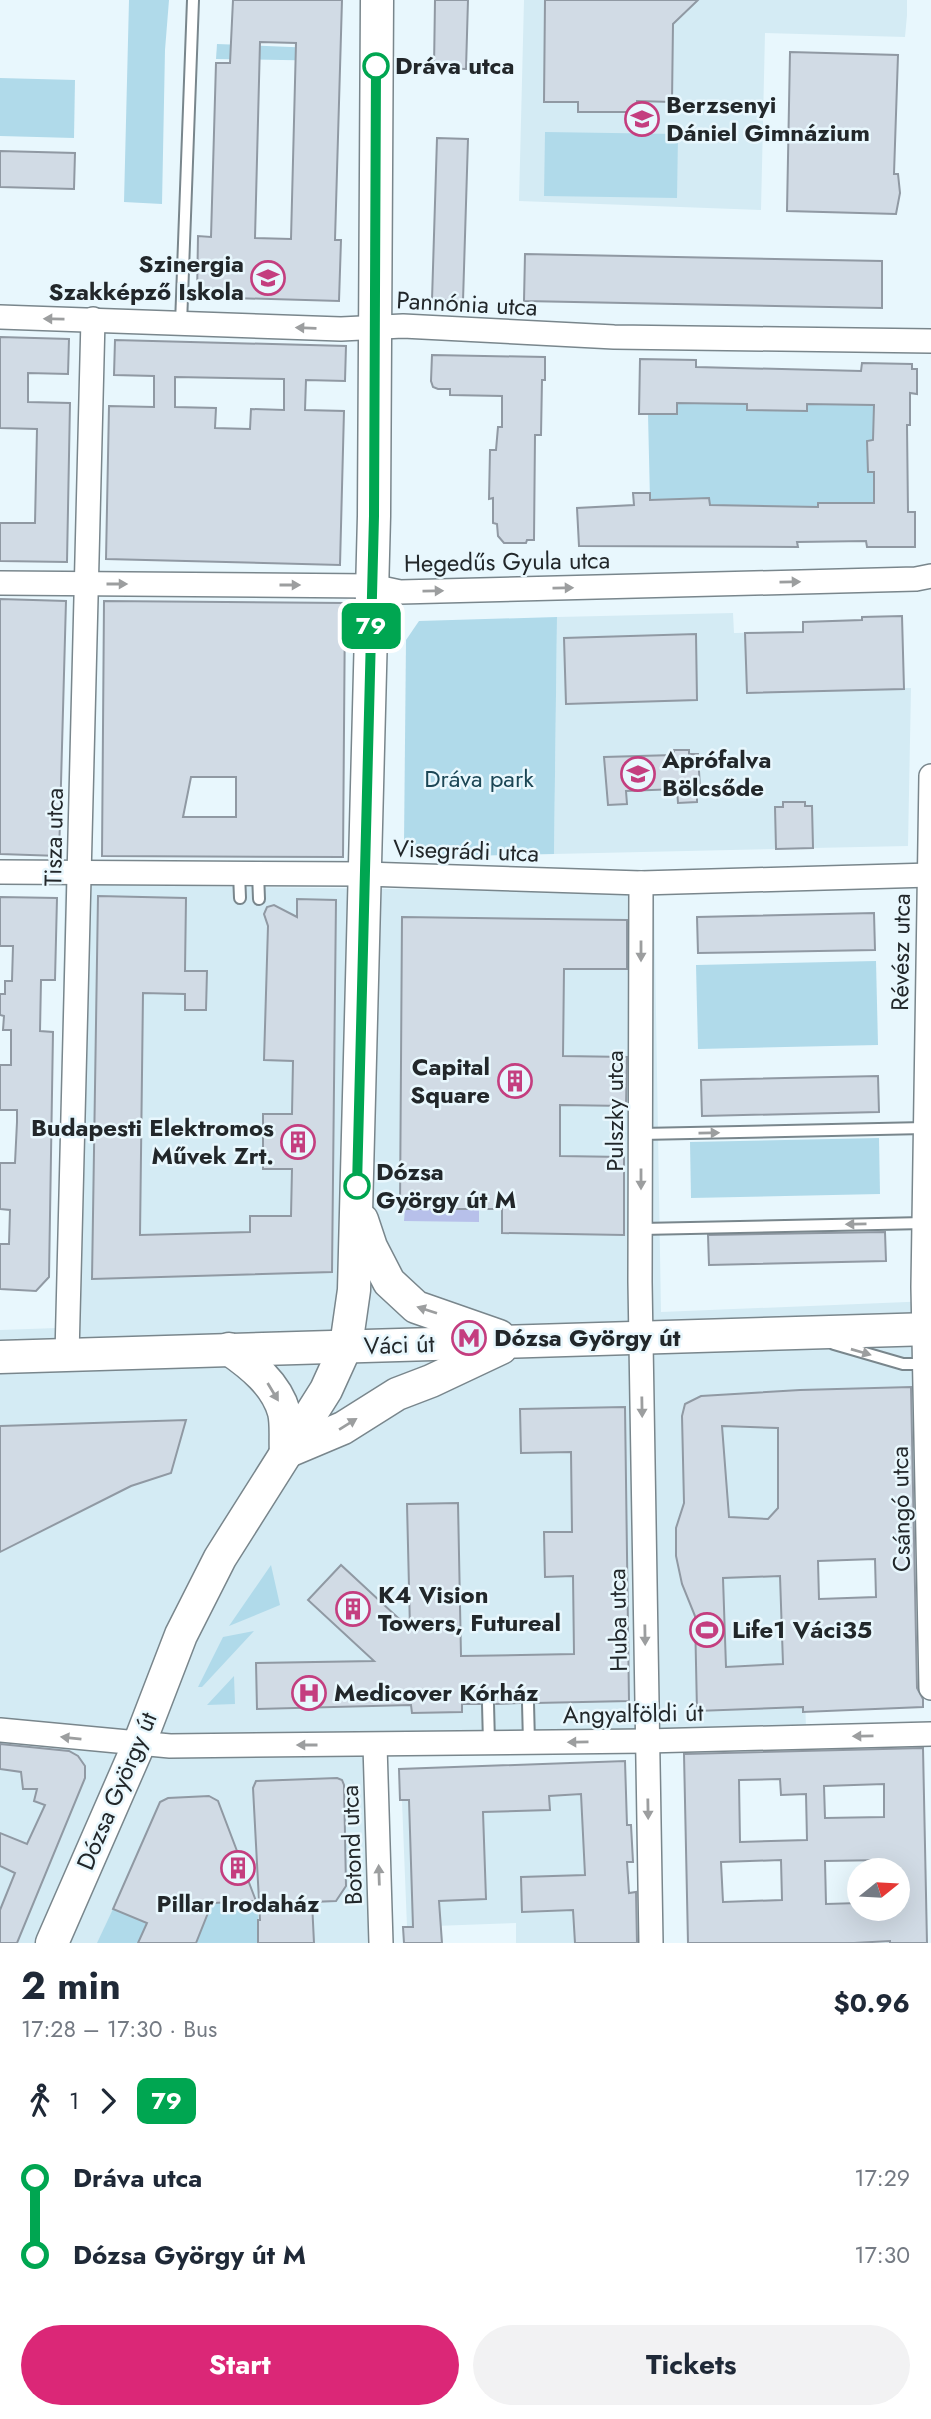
<!DOCTYPE html>
<html lang="en">
<head>
<meta charset="utf-8">
<style>
  body { margin:0; font-family:Jost,sans-serif; background:#f2f2f3; color:#1f2937; height:100vh; display:flex; flex-direction:column; font-size:26px; white-space:nowrap }
  * { box-sizing:border-box; margin:0 }
  p { font-size:23px; color:#747a83 }
  .icon { flex:none; width:38px; height:38px; fill:none; stroke:currentColor; stroke-width:2; stroke-linecap:round; stroke-linejoin:round }
  .map { position:relative; height:1943px; overflow:hidden }
  .panel { display:flex; flex-direction:column; background:#fff; flex:1 }
  .panel>* { flex:none }
  .badge { padding:0 14px; border-radius:10px; font-size:24px; line-height:46px }
  .needle { width:46px; rotate:72deg }
  .buttons { position:absolute; left:847px; top:1858px; display:grid; gap:14px }
  .buttons a { display:grid; place-items:center; width:63px; height:63px; border-radius:50%; background:#fff; box-shadow:0 7px 28px #0002; font-size:35px }
  .map>.badge { position:absolute; translate:-50% -50%; box-shadow:0 0 0 4px #fff }
  .legs { display:flex; align-items:center; gap:10px; height:77px; padding:0 21px; font-size:23px }
  .legs p { margin-inline-start:auto }
  .summary { display:flex; align-items:center; justify-content:space-between; height:119px; padding:0 21px }
  h1 { font-size:38px; font-weight:700; line-height:52px }
  .cta { display:flex; gap:14px; margin-top:auto; padding:14px 21px }
  .cta a { flex:1; height:80px; border-radius:42px; background:#db2777; color:#fff; font-size:28px; font-weight:700; line-height:80px; text-align:center }
  .cta a+a { background:#f2f2f3; color:#1f2937 }
  ul { padding:0 21px; list-style:none }
  li { display:flex; align-items:center; gap:24px; height:77px; font-size:26px }
  li i { display:grid; place-items:center; width:10px; height:100%; margin:0 9px; background:currentColor }
  li i::after { content:''; width:18px; height:18px; margin:-9px; border:5px solid; border-radius:50%; background:#fff }
  li p { margin-inline-start:auto }
  li:first-child i { background:linear-gradient(#0000 50%,currentColor 0) }
  li:last-child i { background:linear-gradient(currentColor 50%,#0000 0) }
  .map>svg:first-child { display:block }
</style>
</head>
<body>
<div class="map">
<svg width="931" height="1943" viewBox="0 0 931 1943">
  <rect width="100%" height="100%" fill="#e8f7fd"/>
  <!-- built -->
  <g fill="#d4ebf4">
    <polygon points="524,0 907,0 907,15 905,37 765,33 761,210 519,201"/>
    <polygon points="733,613 734,633 785,632 785,641 862,639 862,617 902,616 904,688 911,688 908,846 813,848 812,806 805,806 804,802 784,802 783,807 775,807 776,849 554,854 557,617"/>
    <polygon points="65,884 654,893 661,1312 931,1301 918,1538 800,1541 806,1728 387,1736 393,1943 0,1943 0,1330 57,1328"/>
    <polygon points="625,1761 627,1824 631,1825 633,1862 627,1862 629,1892 637,1892 639,1943 516,1943 516,1923 407,1927 402,1801 400,1800 399,1769"/>
  </g>
  <!-- green -->
  <g fill="#b0daea">
    <polygon points="129,0 169,0 165,50 162,204 124,202"/>
    <polygon points="217,44 340,49 339,61 216,59"/>
    <polygon points="0,78 75,80 74,138 0,136"/>
    <polygon points="545,132 678,134 677,198 544,196"/>
    <polygon points="677,403 747,404 748,410 806,411 807,404 874,405 874,440 867,441 868,471 874,472 874,509 818,541 797,507 710,505 709,498 650,500 648,414 676,414"/>
    <polygon points="557,617 554,854 418,857 404,844 406,640 419,621"/>
    <polygon points="876,961 878,1045 698,1049 696,965"/>
    <polygon points="879,1138 880,1194 691,1198 690,1142"/>
    <polygon points="271,1565 280,1605 229,1626"/>
    <polygon points="254,1631 202,1687 198,1687 223,1637"/>
    <polygon points="234,1676 235,1704 207,1705"/>
    <polygon points="258,1901 258,1943 196,1943 212,1903"/>
    <polygon points="113,1909 147,1923 138,1943 97,1943"/>
  </g>
  <!-- water -->
  <polygon fill="#b7c0ea" points="405,1209 479,1209 479,1222 404,1221"/>
  <!-- building -->
  <g fill="#d1dbe5" stroke="#9099a3" stroke-width="2" fill-rule="evenodd">
    <path d="M233,0H342L335,240H341L339,301L197,297L198,236L211,237L216,63H230ZM260,42L296,43L291,239L255,238Z"/>
    <polygon points="435,0 468,0 466,69 434,68"/>
    <polygon points="545,0 698,0 673,24 672,102 637,101 637,112 578,112 578,102 544,102"/>
    <polygon points="790,52 898,55 894,174 898,174 900,193 896,214 787,211"/>
    <polygon points="437,138 468,139 463,301 432,300"/>
    <polygon points="0,151 75,153 74,189 0,187"/>
    <polygon points="525,254 882,261 882,308 524,301"/>
    <polygon points="0,337 69,339 68,374 28,373 28,402 70,403 67,562 0,561 0,523 35,523 37,429 0,428"/>
    <path d="M115,340L346,346L345,381L306,380L305,410L344,411L340,565L106,559L109,406L154,407V376L114,375ZM175,377L284,379V410L251,409L250,429L215,428L216,408L175,407Z"/>
    <polygon points="432,355 545,357 545,380 542,380 541,435 535,435 534,540 527,540 526,543 504,543 498,536 497,524 493,523 493,498 489,499 490,450 496,450 498,427 502,427 502,396 450,395 450,389 438,389 433,387 431,381"/>
    <polygon points="640,359 696,360 696,367 861,371 862,363 912,364 912,369 917,369 917,394 910,393 910,425 907,425 908,512 915,512 915,547 867,547 866,541 797,542 798,547 579,546 577,508 634,505 633,493 650,493 650,500 709,498 710,505 818,507 818,503 874,503 874,472 868,472 867,441 873,440 874,405 807,404 807,411 747,410 747,404 677,403 677,414 639,414"/>
    <polygon points="0,599 66,601 59,856 0,854"/>
    <path d="M104,601L345,603L343,857L102,856ZM191,777H236V817H183Z"/>
    <polygon points="902,616 904,689 747,693 745,633 803,632 803,622 862,620 862,617"/>
    <polygon points="696,634 697,700 566,704 564,638"/>
    <polygon points="674,750 689,750 689,754 698,754 700,788 697,788 697,802 678,803 677,789 626,791 627,804 608,805 604,757 674,755"/>
    <polygon points="783,802 805,802 805,806 812,806 813,848 776,849 775,807 783,807"/>
    <polygon points="98,896 186,898 185,971 207,971 206,1010 185,1010 185,994 143,993 140,1235 250,1232 250,1216 291,1216 292,1169 263,1169 263,1114 292,1114 293,1061 264,1060 268,926 264,914 267,907 274,905 297,917 297,899 336,900 332,1272 92,1279"/>
    <polygon points="0,897 57,898 55,980 41,980 40,1031 53,1032 49,1277 36,1291 0,1289 0,1244 9,1244 10,1210 0,1209 0,1163 15,1163 17,1122 17,1110 0,1110 0,1065 11,1065 11,1030 3,1030 4,1016 0,1015 0,994 5,994 5,981 12,981 13,946 0,946"/>
    <polygon points="874,913 875,950 698,953 697,917"/>
    <polygon points="402,917 627,920 627,969 564,969 563,1056 627,1057 626,1106 560,1105 560,1156 624,1157 624,1235 502,1233 502,1209 400,1209"/>
    <polygon points="878,1076 879,1112 702,1116 701,1080"/>
    <polygon points="885,1232 886,1261 709,1265 708,1235"/>
    <path d="M911,1387L917,1688L923,1699V1707L803,1712V1707L697,1711L695,1616L682,1584L676,1556V1528L684,1503L682,1416L685,1404L701,1396L800,1390ZM722,1426L778,1428V1508L768,1519L729,1517ZM875,1559L876,1597L819,1599L818,1561ZM780,1576L783,1664L726,1667L723,1578Z"/>
    <polygon points="625,1407 629,1701 536,1703 534,1698 528,1695 523,1697 520,1703 496,1704 492,1697 487,1696 481,1700 480,1704 462,1704 462,1712 412,1713 411,1705 257,1709 256,1663 374,1661 308,1600 341,1565 410,1629 407,1504 458,1503 461,1656 574,1654 573,1576 545,1577 544,1532 572,1532 571,1452 521,1453 520,1409"/>
    <polygon points="186,1420 171,1473 131,1486 0,1552 0,1426"/>
    <polygon points="0,1744 69,1751 78,1756 85,1766 85,1778 17,1943 0,1943 0,1910 15,1873 0,1866 0,1833 27,1844 45,1805 34,1801 37,1789 23,1789 21,1772 0,1769"/>
    <path d="M923,1748L927,1943H890V1941L854,1943H688L684,1754ZM780,1779L781,1795L806,1794L807,1840L740,1842L739,1780ZM884,1784V1817L825,1818L824,1786ZM781,1860L782,1900L723,1902L721,1862ZM885,1860V1871H898V1909H859V1903L826,1904L825,1861Z"/>
    <polygon points="625,1761 627,1825 631,1825 633,1862 627,1862 629,1893 636,1892 637,1943 575,1943 573,1910 522,1912 521,1877 585,1875 581,1794 549,1796 550,1810 483,1812 486,1899 439,1901 442,1943 404,1943 403,1927 413,1927 409,1800 400,1800 399,1769"/>
    <polygon points="337,1778 342,1780 344,1785 346,1886 336,1901 312,1902 314,1943 258,1943 258,1920 260,1920 253,1788 256,1781"/>
    <polygon points="209,1796 218,1801 256,1901 212,1903 196,1943 138,1943 147,1923 113,1909 160,1802 168,1798"/>
  </g>
  <g fill="none" stroke-linecap="round" stroke-linejoin="round">
    <!-- lane casing -->
    <g stroke="#79868c" stroke-width="14">
      <g id="lane">
        <polyline points="181,324 193,0"/>
        <polyline points="239,873 240,898"/>
        <polyline points="258,873 259,899"/>
        <polyline points="641,1134 925,1128"/>
        <polyline points="641,1229 924,1223"/>
        <polyline points="834,1344 903,1364 927,1364"/>
        <polyline points="528,1703 529,1743"/>
        <polyline points="488,1704 489,1743"/>
      </g>
    </g>
    <!-- street casing -->
    <g stroke="#79868c" stroke-width="26">
      <g id="street">
        <polyline points="0,317 341,329 403,326 614,337 931,341"/>
        <polyline points="0,583 372,586 400,592 916,579 931,576"/>
        <polyline points="931,776 923,1287 931,1688"/>
        <polyline points="0,872 365,874 641,883 931,875"/>
        <polyline points="641,883 640,1282 651,1943"/>
        <polyline points="67,1355 93,319"/>
        <polyline points="0,1730 170,1746 646,1741 931,1734"/>
        <polyline points="375,1745 381,1943"/>
      </g>
    </g>
    <!-- secondary casing -->
    <g stroke="#79868c" stroke-width="35">
      <g id="secondary">
        <polyline points="362,1220 371,1247 389,1282 416,1307 499,1336"/>
        <path d="M229,1349C252,1365 276,1384 284,1412C287,1424 285,1440 286,1452"/>
        <polyline points="0,1357 931,1329"/>
        <polyline points="286,1452 343,1428 397,1394 431,1381 501,1348"/>
        <polyline points="52,1943 139,1744 181,1635 220,1558 326,1390 346,1346 354,1290 374,516 377,0"/>
      </g>
    </g>
    <!-- lane -->
    <use href="#lane" stroke="#fff" stroke-width="10"/>
    <!-- street -->
    <use href="#street" stroke="#fff" stroke-width="23"/>
    <!-- secondary -->
    <use href="#secondary" stroke="#fff" stroke-width="32"/>
  </g>
  <!-- one-way arrows -->
  <defs><path id="oneway-solid" d="M-6-.8H1V-3.2L6.5 0L1 3.2V.8H-6Z" transform="scale(1.75)"/></defs>
  <g fill="#9c9e9f">
    <use href="#oneway-solid" transform="translate(54 319) rotate(-179)"/>
    <use href="#oneway-solid" transform="translate(306 328) rotate(-178)"/>
    <use href="#oneway-solid" transform="translate(790 582) rotate(-1)"/>
    <use href="#oneway-solid" transform="translate(117 584)"/>
    <use href="#oneway-solid" transform="translate(290 585)"/>
    <use href="#oneway-solid" transform="translate(563 588) rotate(-1)"/>
    <use href="#oneway-solid" transform="translate(433 591) rotate(-1)"/>
    <use href="#oneway-solid" transform="translate(641 951) rotate(90)"/>
    <use href="#oneway-solid" transform="translate(709 1133) rotate(-1)"/>
    <use href="#oneway-solid" transform="translate(641 1179) rotate(90)"/>
    <use href="#oneway-solid" transform="translate(856 1224) rotate(179)"/>
    <use href="#oneway-solid" transform="translate(427 1310) rotate(-162)"/>
    <use href="#oneway-solid" transform="translate(861 1352) rotate(16)"/>
    <use href="#oneway-solid" transform="translate(273 1392) rotate(59)"/>
    <use href="#oneway-solid" transform="translate(642 1407) rotate(89)"/>
    <use href="#oneway-solid" transform="translate(348 1424) rotate(-32)"/>
    <use href="#oneway-solid" transform="translate(645 1635) rotate(89)"/>
    <use href="#oneway-solid" transform="translate(863 1736) rotate(179)"/>
    <use href="#oneway-solid" transform="translate(71 1738) rotate(-174)"/>
    <use href="#oneway-solid" transform="translate(578 1742) rotate(179)"/>
    <use href="#oneway-solid" transform="translate(307 1745) rotate(180)"/>
    <use href="#oneway-solid" transform="translate(648 1809) rotate(89)"/>
    <use href="#oneway-solid" transform="translate(379 1875) rotate(-92)"/>
  </g>
  <g fill="none" stroke-linecap="round" stroke-linejoin="round">
    <!-- line-1 casing -->
    <g stroke="#fff" stroke-width="16">
      <polyline id="line-1" points="357,1186 374,516 376,66"/>
    </g>
    <!-- line-1 -->
    <use href="#line-1" stroke="#00a651" stroke-width="10"/>
  </g>
  <!-- icons -->
  <defs>
    <g id="school-ring" transform="scale(1.75)"><circle r="9.5" fill="#e8f7fd" stroke="#c43e7f" stroke-width="1.5"/><path d="M0-5L7-2L0 1L-7-2ZM-4 1L0 2.5L4 1V4Q0 6-4 4Z" fill="#c43e7f"/></g>
    <g id="building-ring" transform="scale(1.75)"><circle r="9.5" fill="#e8f7fd" stroke="#c43e7f" stroke-width="1.5"/><path d="M-4-6H4V6H1V3H-1V6H-4ZM-2.5-4.3h1.7v1.8h-1.7ZM.8-4.3h1.7v1.8H.8ZM-2.5-1h1.7V.8h-1.7ZM.8-1h1.7V.8H.8Z" fill="#c43e7f"/></g>
    <g id="metro-ring" transform="scale(1.75)"><circle r="9.5" fill="#e8f7fd" stroke="#c43e7f" stroke-width="1.5"/><path d="M-5.5 5V-5H-3L0 0L3-5H5.5V5H3V-.5L0 4L-3-.5V5Z" fill="#c43e7f"/></g>
    <g id="stadium-ring" transform="scale(1.75)"><circle r="9.5" fill="#e8f7fd" stroke="#c43e7f" stroke-width="1.5"/><path d="M0-5a6.5 5 0 1 0 0 10a6.5 5 0 1 0 0-10ZM-3.5-1.8h7v3.6h-7Z" fill="#c43e7f"/></g>
    <g id="hospital-ring" transform="scale(1.75)"><circle r="9.5" fill="#e8f7fd" stroke="#c43e7f" stroke-width="1.5"/><path d="M-5-5h3v3.5h4V-5h3V5h-3V1.5h-4V5h-3Z" fill="#c43e7f"/></g>
  </defs>
  <g fill-rule="evenodd">
    <use href="#school-ring" x="642" y="119"/>
    <use href="#school-ring" x="268" y="278"/>
    <use href="#school-ring" x="638" y="774"/>
    <use href="#building-ring" x="515" y="1081"/>
    <use href="#building-ring" x="298" y="1142"/>
    <use href="#metro-ring" x="469" y="1338"/>
    <use href="#building-ring" x="353" y="1609"/>
    <use href="#stadium-ring" x="707" y="1630"/>
    <use href="#hospital-ring" x="309" y="1693"/>
    <use href="#building-ring" x="238" y="1868"/>
  </g>
  <!-- markers -->
  <g fill="#fff" stroke="#00a651" stroke-width="3.5">
    <circle cx="376" cy="66" r="12"/>
    <circle cx="357" cy="1186" r="12"/>
  </g>
  <g text-anchor="middle" stroke-width="5" stroke-linejoin="round" paint-order="stroke">
    <!-- stop labels -->
    <g font-size="24" font-weight="bold" fill="#22272a" stroke="#e8f7fd" text-anchor="start">
      <text x="395" y="74">Dráva utca</text>
      <text x="376" y="1180">Dózsa<tspan x="376" dy="28">György út M</tspan></text>
    </g>
    <!-- poi labels -->
    <g font-size="24" font-weight="bold" fill="#22272a" stroke="#e8f7fd" text-anchor="start">
      <text x="666" y="113">Berzsenyi<tspan x="666" dy="28">Dániel Gimnázium</tspan></text>
      <text x="244" y="272" text-anchor="end">Szinergia<tspan x="244" dy="28">Szakképző Iskola</tspan></text>
      <text x="662" y="768">Aprófalva<tspan x="662" dy="28">Bölcsőde</tspan></text>
      <text x="490" y="1075" text-anchor="end">Capital<tspan x="490" dy="28">Square</tspan></text>
      <text x="274" y="1136" text-anchor="end">Budapesti Elektromos<tspan x="274" dy="28">Művek Zrt.</tspan></text>
      <text x="494" y="1346">Dózsa György út</text>
      <text x="378" y="1603">K4 Vision<tspan x="378" dy="28">Towers, Futureal</tspan></text>
      <text x="732" y="1638">Life1 Váci35</text>
      <text x="334" y="1701">Medicover Kórház</text>
      <text x="238" y="1912" text-anchor="middle">Pillar Irodaház</text>
    </g>
    <!-- street labels -->
    <g font-size="24" fill="#22272a" stroke="#e8f7fd">
      <text transform="translate(467 304) rotate(3)" y="8">Pannónia utca</text>
      <text transform="translate(507 562) rotate(-1)" y="8">Hegedűs Gyula utca</text>
      <text transform="translate(54 837) rotate(-89)" y="8">Tisza utca</text>
      <text transform="translate(466 851) rotate(2)" y="8">Visegrádi utca</text>
      <text transform="translate(901 952) rotate(-89)" y="8">Révész utca</text>
      <text transform="translate(615 1111) rotate(-90)" y="8">Pulszky utca</text>
      <text transform="translate(399 1345) rotate(-2)" y="8">Váci út</text>
      <text transform="translate(901 1509) rotate(-91)" y="8">Csángó utca</text>
      <text transform="translate(618 1620) rotate(-91)" y="8">Huba utca</text>
      <text transform="translate(633 1714) rotate(-1)" y="8">Angyalföldi út</text>
      <text transform="translate(117 1791) rotate(-67)" y="8">Dózsa György út</text>
      <text transform="translate(352 1845) rotate(-92)" y="8">Botond utca</text>
    </g>
    <!-- park labels -->
    <g font-size="24" fill="#1b4655" stroke="#e8f7fd">
      <text x="479" y="787">Dráva park</text>
    </g>
  </g>
</svg>
<div class="buttons">
<a><svg class="needle" viewBox="-14 -14 28 28"><path d="M0-13l5 13h-10z" fill="#e53935"/><path d="M0 13l5-13h-10z" fill="#747a83"/></svg></a>
</div>
<b class="badge" style="left:371px;top:626px;background:#00a651;color:#fff">79</b>
</div>
<section class="panel">
<div class="summary"><div><h1>2 min</h1><p>17:28 – 17:30 · Bus</p></div><b>$0.96</b></div>
<div class="legs"><svg class="icon" aria-label="walk" viewBox="0 0 24 24"><circle cx="13" cy="4" r="2"/><path d="M13 8l-2 6 4 7M11 14l-3 7M7 12l3-4h3l4 4"/></svg>1<svg class="icon" aria-label="forward" viewBox="0 0 24 24"><path d="M9 5l7 7-7 7"/></svg><b class="badge" style="background:#00a651;color:#fff">79</b></div>
<ul>
<li><i style="color:#00a651"></i><b>Dráva utca</b><p>17:29</p></li>
<li><i style="color:#00a651"></i><b>Dózsa György út M</b><p>17:30</p></li>
</ul>
<div class="cta"><a>Start</a><a>Tickets</a></div>
</section>
</body>
</html>
